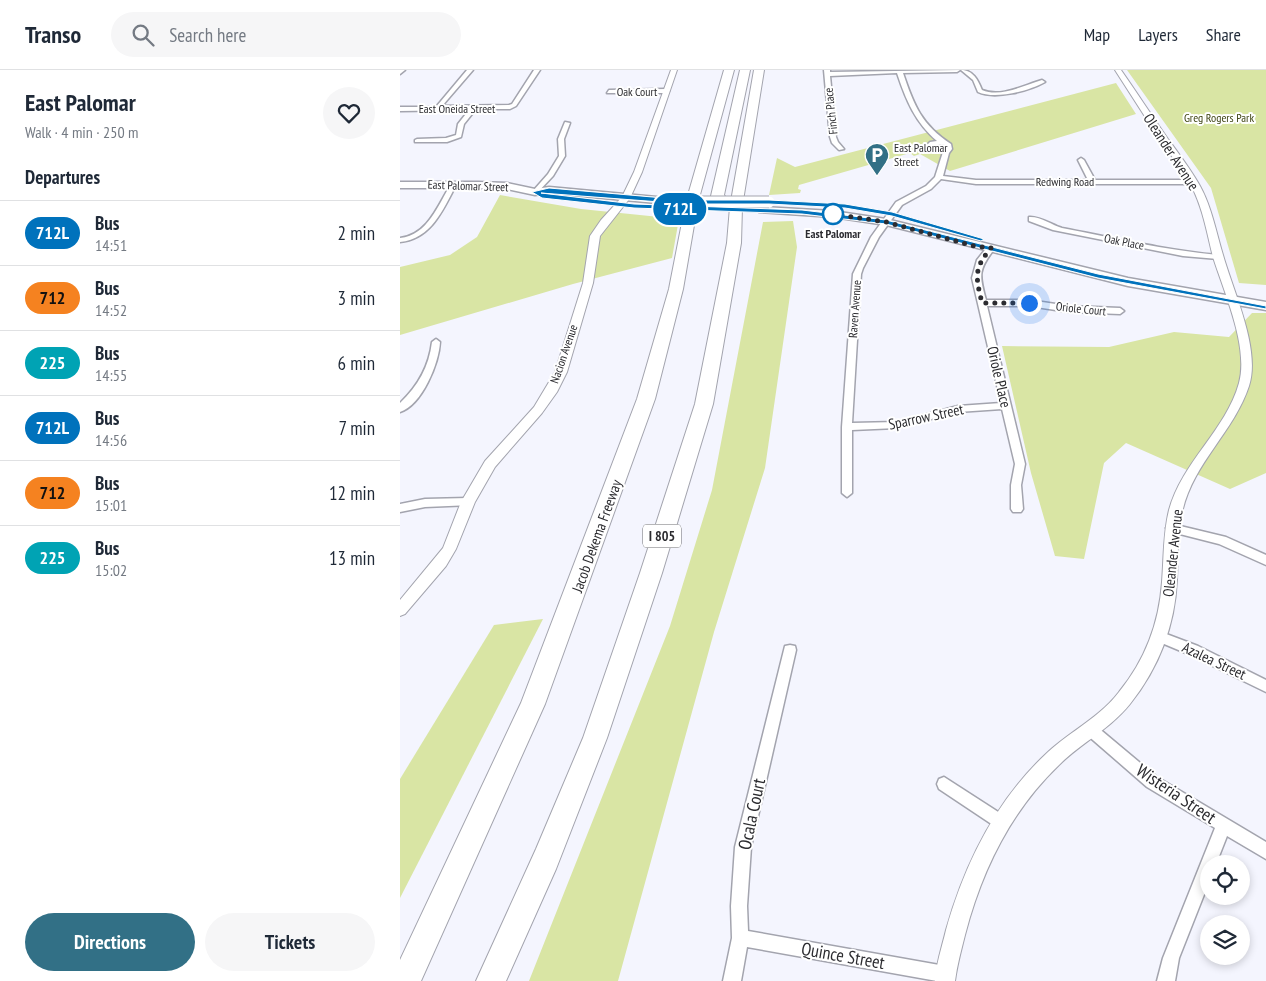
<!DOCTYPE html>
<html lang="en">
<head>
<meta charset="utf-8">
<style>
  body { margin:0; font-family:"PT Sans Narrow",sans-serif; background:#f6f6f7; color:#1f2937; height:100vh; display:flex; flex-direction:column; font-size:19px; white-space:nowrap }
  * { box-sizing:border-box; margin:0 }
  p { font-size:16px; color:#747a83 }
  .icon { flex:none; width:28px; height:28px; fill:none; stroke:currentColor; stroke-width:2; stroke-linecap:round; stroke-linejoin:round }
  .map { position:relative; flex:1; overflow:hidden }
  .drawer { display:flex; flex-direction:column; background:#fff; width:400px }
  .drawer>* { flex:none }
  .badge { padding:0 10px; border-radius:16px; font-size:18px; line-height:32px }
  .buttons { position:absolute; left:800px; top:785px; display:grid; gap:10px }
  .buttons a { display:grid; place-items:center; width:50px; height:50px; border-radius:50%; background:#fff; box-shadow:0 2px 8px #0003; font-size:25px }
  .you { position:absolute; width:25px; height:25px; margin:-12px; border:4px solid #fff; border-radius:50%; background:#1a73e8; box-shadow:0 0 0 8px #1a73e833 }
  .map>.badge { position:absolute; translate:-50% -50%; box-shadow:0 0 0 2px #fff }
  h2 { padding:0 25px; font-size:19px; line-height:45px }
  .round { display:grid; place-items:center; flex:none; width:52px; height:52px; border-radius:26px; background:#f6f6f7 }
  .headline { display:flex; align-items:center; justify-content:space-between; height:85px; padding:0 25px }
  h1 { font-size:24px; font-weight:800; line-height:38px }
  .action { display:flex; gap:10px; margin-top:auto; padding:10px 25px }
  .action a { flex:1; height:58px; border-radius:30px; background:#327086; color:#fff; font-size:20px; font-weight:800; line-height:58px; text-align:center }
  .action a+a { background:#f6f6f7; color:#1f2937 }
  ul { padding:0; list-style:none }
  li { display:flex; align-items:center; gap:15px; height:65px; padding:0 25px; border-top:1px solid #e0e1e3 }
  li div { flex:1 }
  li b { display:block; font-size:19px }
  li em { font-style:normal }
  li .badge { min-width:55px; font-weight:700; text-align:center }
  header { display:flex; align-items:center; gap:30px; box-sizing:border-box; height:70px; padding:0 25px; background:#fff; border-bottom:1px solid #e0e1e3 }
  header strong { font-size:24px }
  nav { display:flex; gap:28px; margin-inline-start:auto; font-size:18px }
  .search { width:350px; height:45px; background:#f6f6f7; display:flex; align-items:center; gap:12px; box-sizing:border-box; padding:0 18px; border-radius:28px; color:#747a83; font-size:19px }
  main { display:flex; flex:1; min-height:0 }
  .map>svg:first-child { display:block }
</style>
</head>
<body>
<header>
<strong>Transo</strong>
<div class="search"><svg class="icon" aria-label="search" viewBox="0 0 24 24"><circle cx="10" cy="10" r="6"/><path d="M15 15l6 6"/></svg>Search here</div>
<nav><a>Map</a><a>Layers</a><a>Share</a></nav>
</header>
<main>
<section class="drawer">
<div class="headline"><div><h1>East Palomar</h1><p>Walk · 4 min · 250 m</p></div><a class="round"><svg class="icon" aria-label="heart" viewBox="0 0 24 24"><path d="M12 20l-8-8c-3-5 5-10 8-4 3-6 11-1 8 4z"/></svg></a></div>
<h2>Departures</h2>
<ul>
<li><span class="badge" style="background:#0072bc;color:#fff">712L</span><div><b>Bus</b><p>14:51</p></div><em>2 min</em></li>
<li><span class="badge" style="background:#f58220;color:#111">712</span><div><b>Bus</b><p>14:52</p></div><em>3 min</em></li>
<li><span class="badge" style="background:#00a3b4;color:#fff">225</span><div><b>Bus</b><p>14:55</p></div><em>6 min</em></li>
<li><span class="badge" style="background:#0072bc;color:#fff">712L</span><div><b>Bus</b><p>14:56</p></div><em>7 min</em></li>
<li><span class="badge" style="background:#f58220;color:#111">712</span><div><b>Bus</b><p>15:01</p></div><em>12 min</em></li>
<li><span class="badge" style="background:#00a3b4;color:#fff">225</span><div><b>Bus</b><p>15:02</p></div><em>13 min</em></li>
</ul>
<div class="action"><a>Directions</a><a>Tickets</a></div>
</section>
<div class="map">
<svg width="866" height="911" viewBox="0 0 866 911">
  <rect width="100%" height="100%" fill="#f4f5fe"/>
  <!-- green -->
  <g fill="#d9e5a4">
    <polygon points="727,0 866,0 866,215 839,213 811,118"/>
    <polygon points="716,13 736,44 550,101 520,84 514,86 510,83 399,115 398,119 401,120 400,123 369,125 377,88 395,97"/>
    <polygon points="100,125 181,139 279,149 272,188 173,214 0,265 0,197 50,185 77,167"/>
    <polygon points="393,151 397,177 365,398 314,562 218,911 129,911 270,556 312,420 363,152"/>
    <polygon points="852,243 866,243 866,403 830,419 726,373 704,393 684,489 655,486 631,403 602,276 709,277 774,262 829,267"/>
    <polygon points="143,549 0,828 0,709 94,555"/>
  </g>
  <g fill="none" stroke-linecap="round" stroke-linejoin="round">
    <!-- minor casing -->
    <g stroke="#a3a4ae" stroke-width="3">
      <g id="minor">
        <polygon points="0,0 5,0 0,4"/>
        <polygon points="67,0 73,0 42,36 109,35 112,34 134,0 140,0 116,36 110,39 76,39 64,54 61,67 47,72 15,72 15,70 17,69 46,68 56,65 58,54 69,40 0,41 0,37 36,37"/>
        <path d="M424,0H430V2L560,0L557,2L503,3C514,36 522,55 551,74L552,79L549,83L543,106L576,110H688L678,90L681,88L684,90L695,110H793L796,112L793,114H576L541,109L531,119L502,135L479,167L463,198L461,204L452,353L497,352L558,336L601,333L572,208L577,190L588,176L595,178C578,200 579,205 586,230H629L669,236L720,238L724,241L720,244L669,242L629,236H587L625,394L621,415L623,439L621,442H613L611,439V415L615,394L602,339L558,342L497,358L452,360V423L447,427L442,423V357L453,204L471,167L496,132L526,116L535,107L543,82H535L525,77L530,72L537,71C515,52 506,30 497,3L430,6L436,67L438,72L444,79L439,80L432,73L430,67ZM542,74L545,75V78L538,79L532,76Z"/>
        <path d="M561,0C573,0 578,10 582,20C601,28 624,15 642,10L645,12C629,21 595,30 578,22L573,10Z"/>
        <polygon points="209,20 266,19 269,21 266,23 207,23"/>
        <polygon points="165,52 170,53 164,69 165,86 153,106 137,123 133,123 133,121 148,104 159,86 158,69"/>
        <path d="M51,114L56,115C43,140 31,169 0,172V168C28,165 38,135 51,114Z"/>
        <path d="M629,147C640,146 652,155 662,158C714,168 765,180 818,185L822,187L818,189L783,186L653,160L629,151Z"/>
        <path d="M36,269L40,272C39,293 22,335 0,342V333C18,316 29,297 32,272Z"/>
        <polygon points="68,428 72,429 73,432 72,435 25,437 0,442 0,434 25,429"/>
        <polygon points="772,454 826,467 866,485 866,495 819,474 768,461 766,458"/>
        <polygon points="761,562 798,576 866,610 866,622 788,584 757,571 755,567 757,563"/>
        <polygon points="390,575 395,576 396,580 351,777 347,836 348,861 545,896 551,898 553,904 551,910 537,911 347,877 341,911 323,911 332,868 331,836 335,777 384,580 385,576"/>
        <polygon points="691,654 696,656 757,707 866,772 866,789 827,766 816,794 809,794 809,812 779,888 775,911 757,911 763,888 815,758 747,717 686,664 684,660 686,656"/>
        <polygon points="544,707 606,747 609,752 606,757 601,759 596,757 539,719 537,714 539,709"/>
      </g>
    </g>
    <!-- tertiary casing -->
    <g stroke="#a3a4ae" stroke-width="2">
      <g id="tertiary">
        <polygon points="271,0 277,0 242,102 230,128 200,166 193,213 167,302 157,322 142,343 95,397 75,432 56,479 46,496 5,544 0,546 0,530 43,478 61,432 85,391 134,337 155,302 183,213 190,166 201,150 222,127 234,102"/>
        <path d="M715,0H721C737,23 752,46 768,69C779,84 791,100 800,116C812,138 816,162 823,185C833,221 861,279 849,316C834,362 792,394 782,443C777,465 778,488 777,510C775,556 758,599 730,634C710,659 681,673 659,695C610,742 582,800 565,865C561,881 557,895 555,911H535C536,894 542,877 546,860C565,793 596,730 648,682C671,661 700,647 719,622C745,590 759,554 762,512C764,488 763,464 769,440C782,392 826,360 839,313C849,277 824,222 813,187C807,163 803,139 792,117C783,101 771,85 760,70C745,47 730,23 715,0Z"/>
      </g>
    </g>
    <!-- secondary casing -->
    <g stroke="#a3a4ae" stroke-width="3">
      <g id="secondary">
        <polygon points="0,112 78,112 107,113 135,119 149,117 278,129 283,132 278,135 149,123 135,125 107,119 78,118 0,118"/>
        <polygon points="363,137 433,141 486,149 728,208 866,232 866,240 728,216 486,155 433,147 359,142 358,140"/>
      </g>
    </g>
    <!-- motorway casing -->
    <g stroke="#a3a4ae" stroke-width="2">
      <g id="motorway">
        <polygon points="324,0 334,0 298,132 283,219 255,329 145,634 21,911 0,911 0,890 121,633 237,329 269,219 286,132"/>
        <polygon points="340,0 350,0 324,125 328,130 322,134 311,126"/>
        <polygon points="354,0 364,0 342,137 341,173 313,334 262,503 207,668 156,799 106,911 76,911 136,779 183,668 240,503 295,334 327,173 330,137"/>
      </g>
    </g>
    <!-- minor -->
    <use href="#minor" fill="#fff" fill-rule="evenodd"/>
    <!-- tertiary -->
    <use href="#tertiary" fill="#fff" fill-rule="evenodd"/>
    <!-- secondary -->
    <use href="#secondary" fill="#fff" fill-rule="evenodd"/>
    <!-- motorway -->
    <use href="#motorway" fill="#fff" fill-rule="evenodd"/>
    <!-- secondary-bridge casing -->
    <g stroke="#a3a4ae" stroke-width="13" stroke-linecap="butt">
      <polyline id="secondary-bridge" points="278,132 369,132"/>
    </g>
    <!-- secondary-bridge -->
    <use href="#secondary-bridge" stroke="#fff" stroke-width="11"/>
  </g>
  <!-- line -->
  <polygon fill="#0072bc" stroke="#fff" points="149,118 287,130 369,130 445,134 492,142 584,169 581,171 492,146 445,138 369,134 287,134 141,123 234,134 402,140 486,150 698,204 866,236 866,239 698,208 486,154 402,144 234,138 142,128 132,122"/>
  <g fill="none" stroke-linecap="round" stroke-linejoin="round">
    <!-- walk -->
    <path stroke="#2c2c30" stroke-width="5" stroke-dasharray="0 9" d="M433,144L486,152L574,176L591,178C573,199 576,208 582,233H629"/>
  </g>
  <!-- icons -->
  <defs>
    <g id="parking-pin" transform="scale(1.25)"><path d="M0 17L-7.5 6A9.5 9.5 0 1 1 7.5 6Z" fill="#327086" stroke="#fff"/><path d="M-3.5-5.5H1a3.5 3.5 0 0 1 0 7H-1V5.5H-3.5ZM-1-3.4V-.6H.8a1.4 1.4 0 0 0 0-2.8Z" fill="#fff"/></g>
  </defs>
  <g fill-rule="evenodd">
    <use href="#parking-pin" x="477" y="85"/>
  </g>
  <!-- markers -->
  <circle fill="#fff" stroke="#0072bc" stroke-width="2.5" cx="433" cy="144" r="10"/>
  <g text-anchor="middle" stroke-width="4" stroke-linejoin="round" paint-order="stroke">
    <!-- far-street labels -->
    <g font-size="12" fill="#2c2c30" stroke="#fff">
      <text x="237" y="26">Oak Court</text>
      <text x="57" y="43">East Oneida Street</text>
      <text transform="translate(431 41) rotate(-96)" y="4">Finch Place</text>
      <text x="665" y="116">Redwing Road</text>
      <text transform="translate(68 116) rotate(2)" y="4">East Palomar Street</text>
      <text transform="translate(724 172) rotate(11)" y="4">Oak Place</text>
      <text transform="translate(455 239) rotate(-86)" y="4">Raven Avenue</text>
      <text transform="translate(681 239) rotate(6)" y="4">Oriole Court</text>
      <text transform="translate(164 284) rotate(-71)" y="4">Nacion Avenue</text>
    </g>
    <!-- far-park labels -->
    <g font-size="12" fill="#414717" stroke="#fff">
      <text x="819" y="52">Greg Rogers Park</text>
    </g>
    <!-- far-poi labels -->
    <g font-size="12" fill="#2c2c30" stroke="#fff" text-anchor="start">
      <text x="494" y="82">East Palomar<tspan x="494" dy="14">Street</tspan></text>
    </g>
    <!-- far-stop labels -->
    <g font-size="12" font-weight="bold" fill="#2c2c30" stroke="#fff">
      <text x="433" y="168">East Palomar</text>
    </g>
    <!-- shield labels -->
    <rect fill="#fff" stroke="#6b6b6e" stroke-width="1" x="243" y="454.5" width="38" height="23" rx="4"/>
    <g font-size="14" font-weight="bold" fill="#2c2c30">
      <text x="262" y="471">I 805</text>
    </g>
    <!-- street labels -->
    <g font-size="15" fill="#2c2c30" stroke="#fff">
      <text transform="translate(771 82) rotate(57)" y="5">Oleander Avenue</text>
      <text transform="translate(599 307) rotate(77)" y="5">Oriole Place</text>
      <text transform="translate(526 347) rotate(-12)" y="5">Sparrow Street</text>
      <text transform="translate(197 466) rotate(-70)" y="5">Jacob Dekema Freeway</text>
      <text transform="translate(773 483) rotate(-84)" y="5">Oleander Avenue</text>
      <text transform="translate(814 591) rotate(25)" y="5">Azalea Street</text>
    </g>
    <!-- near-street labels -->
    <g font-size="18" fill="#2c2c30" stroke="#fff">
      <text transform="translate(776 724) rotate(34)" y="6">Wisteria Street</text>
      <text transform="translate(352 744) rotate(-78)" y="6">Ocala Court</text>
      <text transform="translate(443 886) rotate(10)" y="6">Quince Street</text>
    </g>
  </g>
</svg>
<div class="buttons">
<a><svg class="icon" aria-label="locate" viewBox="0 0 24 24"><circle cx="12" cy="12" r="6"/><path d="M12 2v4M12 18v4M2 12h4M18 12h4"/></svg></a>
<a><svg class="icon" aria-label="layers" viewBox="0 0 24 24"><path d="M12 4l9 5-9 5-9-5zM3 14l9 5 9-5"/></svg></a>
</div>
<div class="you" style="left:629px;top:233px"></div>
<b class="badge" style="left:280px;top:139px;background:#0072bc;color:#fff">712L</b>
</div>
</main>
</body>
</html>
